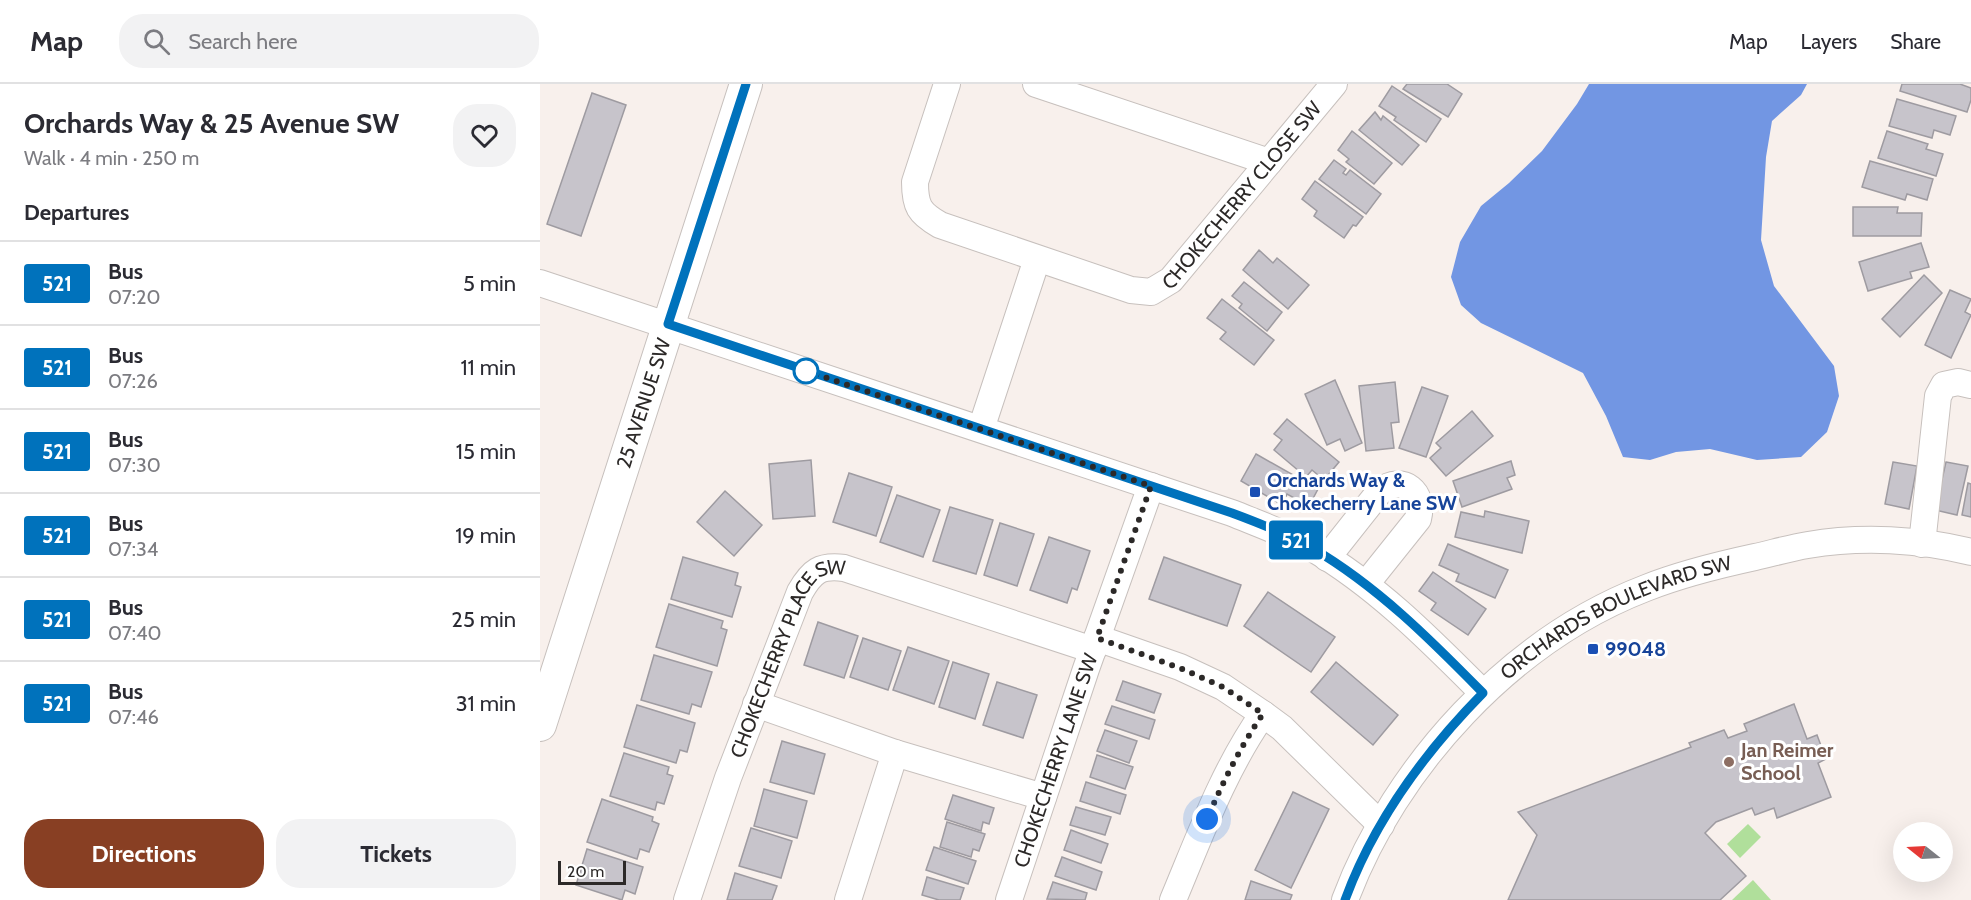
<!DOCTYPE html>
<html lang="en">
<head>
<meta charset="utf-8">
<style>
  body { margin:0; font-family:Cabin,sans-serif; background:#f2f2f3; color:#2b2b33; height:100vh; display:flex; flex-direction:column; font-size:22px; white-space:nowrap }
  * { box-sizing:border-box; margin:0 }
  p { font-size:20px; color:#7c7c81 }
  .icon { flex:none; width:33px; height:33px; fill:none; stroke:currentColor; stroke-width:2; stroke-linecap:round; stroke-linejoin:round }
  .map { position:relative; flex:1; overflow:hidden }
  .side { display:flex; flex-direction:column; background:#fff; width:540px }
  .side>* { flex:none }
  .badge { padding:0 12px; border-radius:4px; font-size:21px; line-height:39px }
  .needle { width:39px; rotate:288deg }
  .controls { position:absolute; left:1353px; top:738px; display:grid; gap:12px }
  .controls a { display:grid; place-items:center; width:60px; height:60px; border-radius:50%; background:#fff; box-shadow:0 6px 24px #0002; font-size:30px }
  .scale { position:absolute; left:18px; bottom:15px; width:68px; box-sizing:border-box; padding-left:6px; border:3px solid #2c2928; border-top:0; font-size:16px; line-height:21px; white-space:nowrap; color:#2c2928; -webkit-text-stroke:4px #fff; paint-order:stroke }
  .you { position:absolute; width:30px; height:30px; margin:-15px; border:4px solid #fff; border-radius:50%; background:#1a73e8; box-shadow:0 0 0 9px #1a73e833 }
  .map>.badge { position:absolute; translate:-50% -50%; box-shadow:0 0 0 3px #fff }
  h2 { padding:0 24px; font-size:22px; line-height:54px }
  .round { display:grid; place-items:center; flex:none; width:63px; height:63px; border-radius:24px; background:#f2f2f3 }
  .headline { display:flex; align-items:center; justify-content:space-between; height:102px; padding:0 24px }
  h1 { font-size:28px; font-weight:800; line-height:45px }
  .action { display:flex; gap:12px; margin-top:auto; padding:12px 24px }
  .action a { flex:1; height:69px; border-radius:24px; background:#883f23; color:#fff; font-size:24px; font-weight:800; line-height:69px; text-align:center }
  .action a+a { background:#f2f2f3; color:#2b2b33 }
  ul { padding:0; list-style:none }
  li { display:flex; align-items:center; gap:18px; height:84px; padding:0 24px; border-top:2px solid #e1e1e2 }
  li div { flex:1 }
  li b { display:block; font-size:22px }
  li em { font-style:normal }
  li .badge { min-width:66px; font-weight:700; text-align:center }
  header { display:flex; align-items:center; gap:36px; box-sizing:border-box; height:84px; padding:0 30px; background:#fff; border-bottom:2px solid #e1e1e2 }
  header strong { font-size:28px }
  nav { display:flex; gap:33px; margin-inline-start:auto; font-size:21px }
  .search { width:420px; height:54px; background:#f2f2f3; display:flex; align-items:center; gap:15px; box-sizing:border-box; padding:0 21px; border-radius:24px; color:#7c7c81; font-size:22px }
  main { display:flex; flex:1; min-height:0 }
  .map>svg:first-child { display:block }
</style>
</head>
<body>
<header>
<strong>Map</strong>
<div class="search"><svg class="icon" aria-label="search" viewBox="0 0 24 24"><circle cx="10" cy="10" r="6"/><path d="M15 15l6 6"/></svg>Search here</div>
<nav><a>Map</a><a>Layers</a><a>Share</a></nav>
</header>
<main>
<section class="side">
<div class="headline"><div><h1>Orchards Way &amp; 25 Avenue SW</h1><p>Walk · 4 min · 250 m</p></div><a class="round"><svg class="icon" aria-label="heart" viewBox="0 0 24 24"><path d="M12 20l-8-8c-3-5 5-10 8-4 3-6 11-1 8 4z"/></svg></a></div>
<h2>Departures</h2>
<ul>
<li><span class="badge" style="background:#0072bc;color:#fff">521</span><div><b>Bus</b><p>07:20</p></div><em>5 min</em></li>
<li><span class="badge" style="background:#0072bc;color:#fff">521</span><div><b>Bus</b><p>07:26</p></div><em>11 min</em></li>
<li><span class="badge" style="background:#0072bc;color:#fff">521</span><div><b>Bus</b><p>07:30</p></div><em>15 min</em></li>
<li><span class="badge" style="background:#0072bc;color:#fff">521</span><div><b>Bus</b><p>07:34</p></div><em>19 min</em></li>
<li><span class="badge" style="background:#0072bc;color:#fff">521</span><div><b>Bus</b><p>07:40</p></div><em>25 min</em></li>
<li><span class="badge" style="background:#0072bc;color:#fff">521</span><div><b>Bus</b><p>07:46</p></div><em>31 min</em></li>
</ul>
<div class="action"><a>Directions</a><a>Tickets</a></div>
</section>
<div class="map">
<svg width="1431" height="816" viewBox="0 0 1431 816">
  <rect width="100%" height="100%" fill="#f8f0ec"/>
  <!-- green -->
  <g fill="#b0df9b">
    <polygon points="1208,740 1221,753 1200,774 1187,760"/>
    <polygon points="1213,796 1231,816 1192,816"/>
  </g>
  <!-- water -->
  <polygon fill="#7296e3" points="1049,0 1267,0 1261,11 1232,37 1226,73 1221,156 1234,202 1294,282 1299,312 1287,348 1261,373 1217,376 1170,365 1136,368 1110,376 1083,373 1066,332 1043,289 941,239 921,221 911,193 920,158 941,122 969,99 1002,67 1037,20"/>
  <!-- building -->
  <g fill="#c7c4cb" stroke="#9e9ba1" stroke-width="1.5">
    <polygon points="867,0 907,0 922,10 908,33 863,5"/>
    <polygon points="1362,0 1420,0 1431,4 1431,16 1427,28 1360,7"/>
    <polygon points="852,2 901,35 886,58 854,36 856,33 839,22"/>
    <polygon points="52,9 86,21 41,152 7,140"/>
    <polygon points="1357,15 1416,32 1410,51 1394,46 1392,54 1349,42"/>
    <polygon points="835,28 841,36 843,32 879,61 862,81 819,46"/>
    <polygon points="812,47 852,79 834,100 806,78 809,75 798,66"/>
    <polygon points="1347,47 1388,60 1386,65 1403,70 1396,92 1338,74"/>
    <polygon points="794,76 806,85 803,89 806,91 810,86 841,110 826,130 779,95"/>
    <polygon points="1330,77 1393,95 1387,116 1367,110 1365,116 1322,103"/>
    <polygon points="775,97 823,133 816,142 813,141 804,154 774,132 777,127 762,115"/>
    <polygon points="1313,123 1358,123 1357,129 1382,129 1381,152 1313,152"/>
    <polygon points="1381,159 1389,183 1370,188 1372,194 1328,207 1319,178"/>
    <polygon points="719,166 733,179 737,174 769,201 748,225 703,186"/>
    <polygon points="1384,191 1402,209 1360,253 1342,235"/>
    <polygon points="704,198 742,228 727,247 699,224 702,220 692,212"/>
    <polygon points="1410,206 1431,215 1425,228 1431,231 1411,274 1385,261"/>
    <polygon points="682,215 734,256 714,281 680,255 686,248 667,234"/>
    <polygon points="795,296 822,359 805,367 800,355 787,361 765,310"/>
    <polygon points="855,298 859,338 851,339 854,364 826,367 819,302"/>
    <polygon points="882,303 908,312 886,373 859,364"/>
    <polygon points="932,327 953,352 906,392 890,374 901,364 896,359"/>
    <polygon points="747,335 799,378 784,396 772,386 766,393 734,366 742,356 734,350"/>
    <polygon points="716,370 778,405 769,422 747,410 742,421 701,397"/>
    <polygon points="271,376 275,432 233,435 229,380"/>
    <polygon points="971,377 975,391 967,394 972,405 922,423 913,397"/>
    <polygon points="1353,378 1377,382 1369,425 1345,420"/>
    <polygon points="1406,378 1428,382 1417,431 1395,426"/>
    <polygon points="309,389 352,403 336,452 293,438"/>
    <polygon points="1428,399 1431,400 1431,433 1422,431"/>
    <polygon points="185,407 222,441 194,472 157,438"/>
    <polygon points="357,411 400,426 383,473 340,458"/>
    <polygon points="410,423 453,436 436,490 393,477"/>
    <polygon points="945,427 989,437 982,469 915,453 921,428 944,433"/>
    <polygon points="460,439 494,450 477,502 444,491"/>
    <polygon points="509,453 550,467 537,506 532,504 527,519 490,506"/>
    <polygon points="908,460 968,486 955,514 916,497 919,490 899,481"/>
    <polygon points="143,473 198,489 195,501 201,503 192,533 131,515"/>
    <polygon points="624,473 701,501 687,542 609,515"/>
    <polygon points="893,488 946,525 928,551 891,526 896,519 879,507"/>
    <polygon points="728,508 795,553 771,588 704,542"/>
    <polygon points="129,520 183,537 181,544 187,546 177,582 116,563"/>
    <polygon points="278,538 318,552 304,594 264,581"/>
    <polygon points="323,554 361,567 348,606 310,593"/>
    <polygon points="368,563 409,577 394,620 353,606"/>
    <polygon points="114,571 172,588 161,623 152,620 149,630 101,616"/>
    <polygon points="413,578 449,590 435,635 399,623"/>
    <polygon points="796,578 858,631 833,661 771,608"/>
    <polygon points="583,597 621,610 614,629 576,616"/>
    <polygon points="457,598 497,611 483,654 443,641"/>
    <polygon points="1254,620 1267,655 1277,651 1286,675 1278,679 1291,713 1237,734 1234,724 1215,731 1212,724 1176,738 1165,749 1206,792 1180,816 968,816 997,751 978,728 1151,663 1149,659 1184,646 1188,654 1207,647 1204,640"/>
    <polygon points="97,621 155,639 147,668 140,666 136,679 84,663"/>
    <polygon points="572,622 615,636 609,655 565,640"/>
    <polygon points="565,646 597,657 589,679 557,667"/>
    <polygon points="242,657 285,670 274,710 230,698"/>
    <polygon points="84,669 129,683 127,690 133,692 124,720 117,718 115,726 70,712"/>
    <polygon points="557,671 593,683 585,705 550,693"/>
    <polygon points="546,698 586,711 580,730 540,717"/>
    <polygon points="224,705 267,717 257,754 214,742"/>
    <polygon points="753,708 789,725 751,804 715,786"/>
    <polygon points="413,711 454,724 449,740 443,738 441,747 405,735"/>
    <polygon points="62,715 113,733 112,737 119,740 109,768 100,765 97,775 47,758"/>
    <polygon points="536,723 571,733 565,751 530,741"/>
    <polygon points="407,738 445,750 439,767 433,765 431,773 400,763"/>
    <polygon points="211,744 252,757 241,794 199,782"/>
    <polygon points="531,746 568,760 561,779 524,766"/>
    <polygon points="394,763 436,777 428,800 386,786"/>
    <polygon points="47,765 103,783 95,810 85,806 82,816 36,801"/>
    <polygon points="522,773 562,788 556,806 515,792"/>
    <polygon points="195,789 237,802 232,816 187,816"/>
    <polygon points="387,793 424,804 420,816 399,816 382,811"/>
    <polygon points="711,797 752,811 750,816 705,816"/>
    <polygon points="513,798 547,809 545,816 507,815"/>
  </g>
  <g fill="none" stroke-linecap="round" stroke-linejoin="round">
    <!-- minor casing -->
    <g stroke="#c7c0bd" stroke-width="28">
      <g id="minor">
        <path id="s1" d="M407,0L375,98C375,122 379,129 400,141L591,206L611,208L631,196L794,0"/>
        <polyline points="496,0 729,78"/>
        <path d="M0,199L692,429C719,440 747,450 772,464C837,502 890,556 943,609"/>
        <polyline points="441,345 497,175"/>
        <polyline points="1382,460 1398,312 1404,301 1418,298 1431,301"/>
        <path d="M787,474L840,407C863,390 885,408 878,435L826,500"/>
        <polyline points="557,554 640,583 683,603 723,630"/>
        <polyline points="216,620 355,669 503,713"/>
        <path id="s2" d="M147,816L188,694L260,508C272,487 280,481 304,484L553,566"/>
        <polyline points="308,816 355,669"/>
        <path id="s3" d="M469,816L546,585L611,402"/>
        <path d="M633,816C660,752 683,687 723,630L742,644L841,741"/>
        <path id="s4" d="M805,816C855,682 971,556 1106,504C1141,490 1178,481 1215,473C1233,469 1250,464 1268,461C1321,452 1380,455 1431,468"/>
      </g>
    </g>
    <!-- major casing -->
    <g stroke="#c7c0bd" stroke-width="34">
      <g id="major">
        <path id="s5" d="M0,641L206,0"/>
      </g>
    </g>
    <!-- minor -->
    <use href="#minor" stroke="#fff" stroke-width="26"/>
    <!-- major -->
    <use href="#major" stroke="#fff" stroke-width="32"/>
  </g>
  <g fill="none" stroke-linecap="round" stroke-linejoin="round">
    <!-- line casing -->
    <g stroke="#fff" stroke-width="14">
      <path id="line" d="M206,0L128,240L692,429C719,439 747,450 772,464C837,502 890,555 943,609C884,669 834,737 805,816"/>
    </g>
    <!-- line -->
    <use href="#line" stroke="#0072bc" stroke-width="9"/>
    <!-- walk -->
    <path stroke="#2c2928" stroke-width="6" stroke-dasharray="0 10.8" d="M266,287L611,402L557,554L640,584L683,603L723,630C700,663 683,698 667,735"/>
  </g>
  <!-- markers -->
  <circle fill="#fff" stroke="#0072bc" stroke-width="3" cx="266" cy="287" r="12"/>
  <g fill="#1a4fb4" stroke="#fff" stroke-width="2">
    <rect x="709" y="402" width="12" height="12" rx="3"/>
    <rect x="1047" y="559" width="12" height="12" rx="3"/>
  </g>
  <circle fill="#8d6e63" stroke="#fff" stroke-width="2" cx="1189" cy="678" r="6"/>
  <g text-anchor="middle" stroke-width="6" stroke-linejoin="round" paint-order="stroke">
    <!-- street labels -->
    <g font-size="20" fill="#2c2928" stroke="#fff">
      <text dy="7" stroke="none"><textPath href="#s1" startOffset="512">CHOKECHERRY CLOSE SW</textPath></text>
      <text dy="7" stroke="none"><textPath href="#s5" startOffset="338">25 AVENUE SW</textPath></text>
      <text dy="7" stroke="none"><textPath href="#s4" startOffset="406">ORCHARDS BOULEVARD SW</textPath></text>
      <text dy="7" stroke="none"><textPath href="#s2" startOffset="268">CHOKECHERRY PLACE SW</textPath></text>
      <text dy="7" stroke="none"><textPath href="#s3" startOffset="147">CHOKECHERRY LANE SW</textPath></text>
    </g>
    <!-- transit labels -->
    <g font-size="20" font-weight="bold" fill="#164399" stroke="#fff" text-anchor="start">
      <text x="727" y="403">Orchards Way &amp;<tspan x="727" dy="23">Chokecherry Lane SW</tspan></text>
      <text x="1065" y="572">99048</text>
    </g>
    <!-- education labels -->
    <g font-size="20" font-weight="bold" fill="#785e54" stroke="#fff" text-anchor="start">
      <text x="1201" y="673">Jan Reimer<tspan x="1201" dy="23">School</tspan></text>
    </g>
  </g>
</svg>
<div class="controls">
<a><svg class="needle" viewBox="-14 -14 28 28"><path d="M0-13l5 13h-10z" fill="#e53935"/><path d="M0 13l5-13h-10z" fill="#7c7c81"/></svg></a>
</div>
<div class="scale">20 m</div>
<div class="you" style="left:667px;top:735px"></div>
<b class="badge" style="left:756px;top:456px;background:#0072bc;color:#fff">521</b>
</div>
</main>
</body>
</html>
